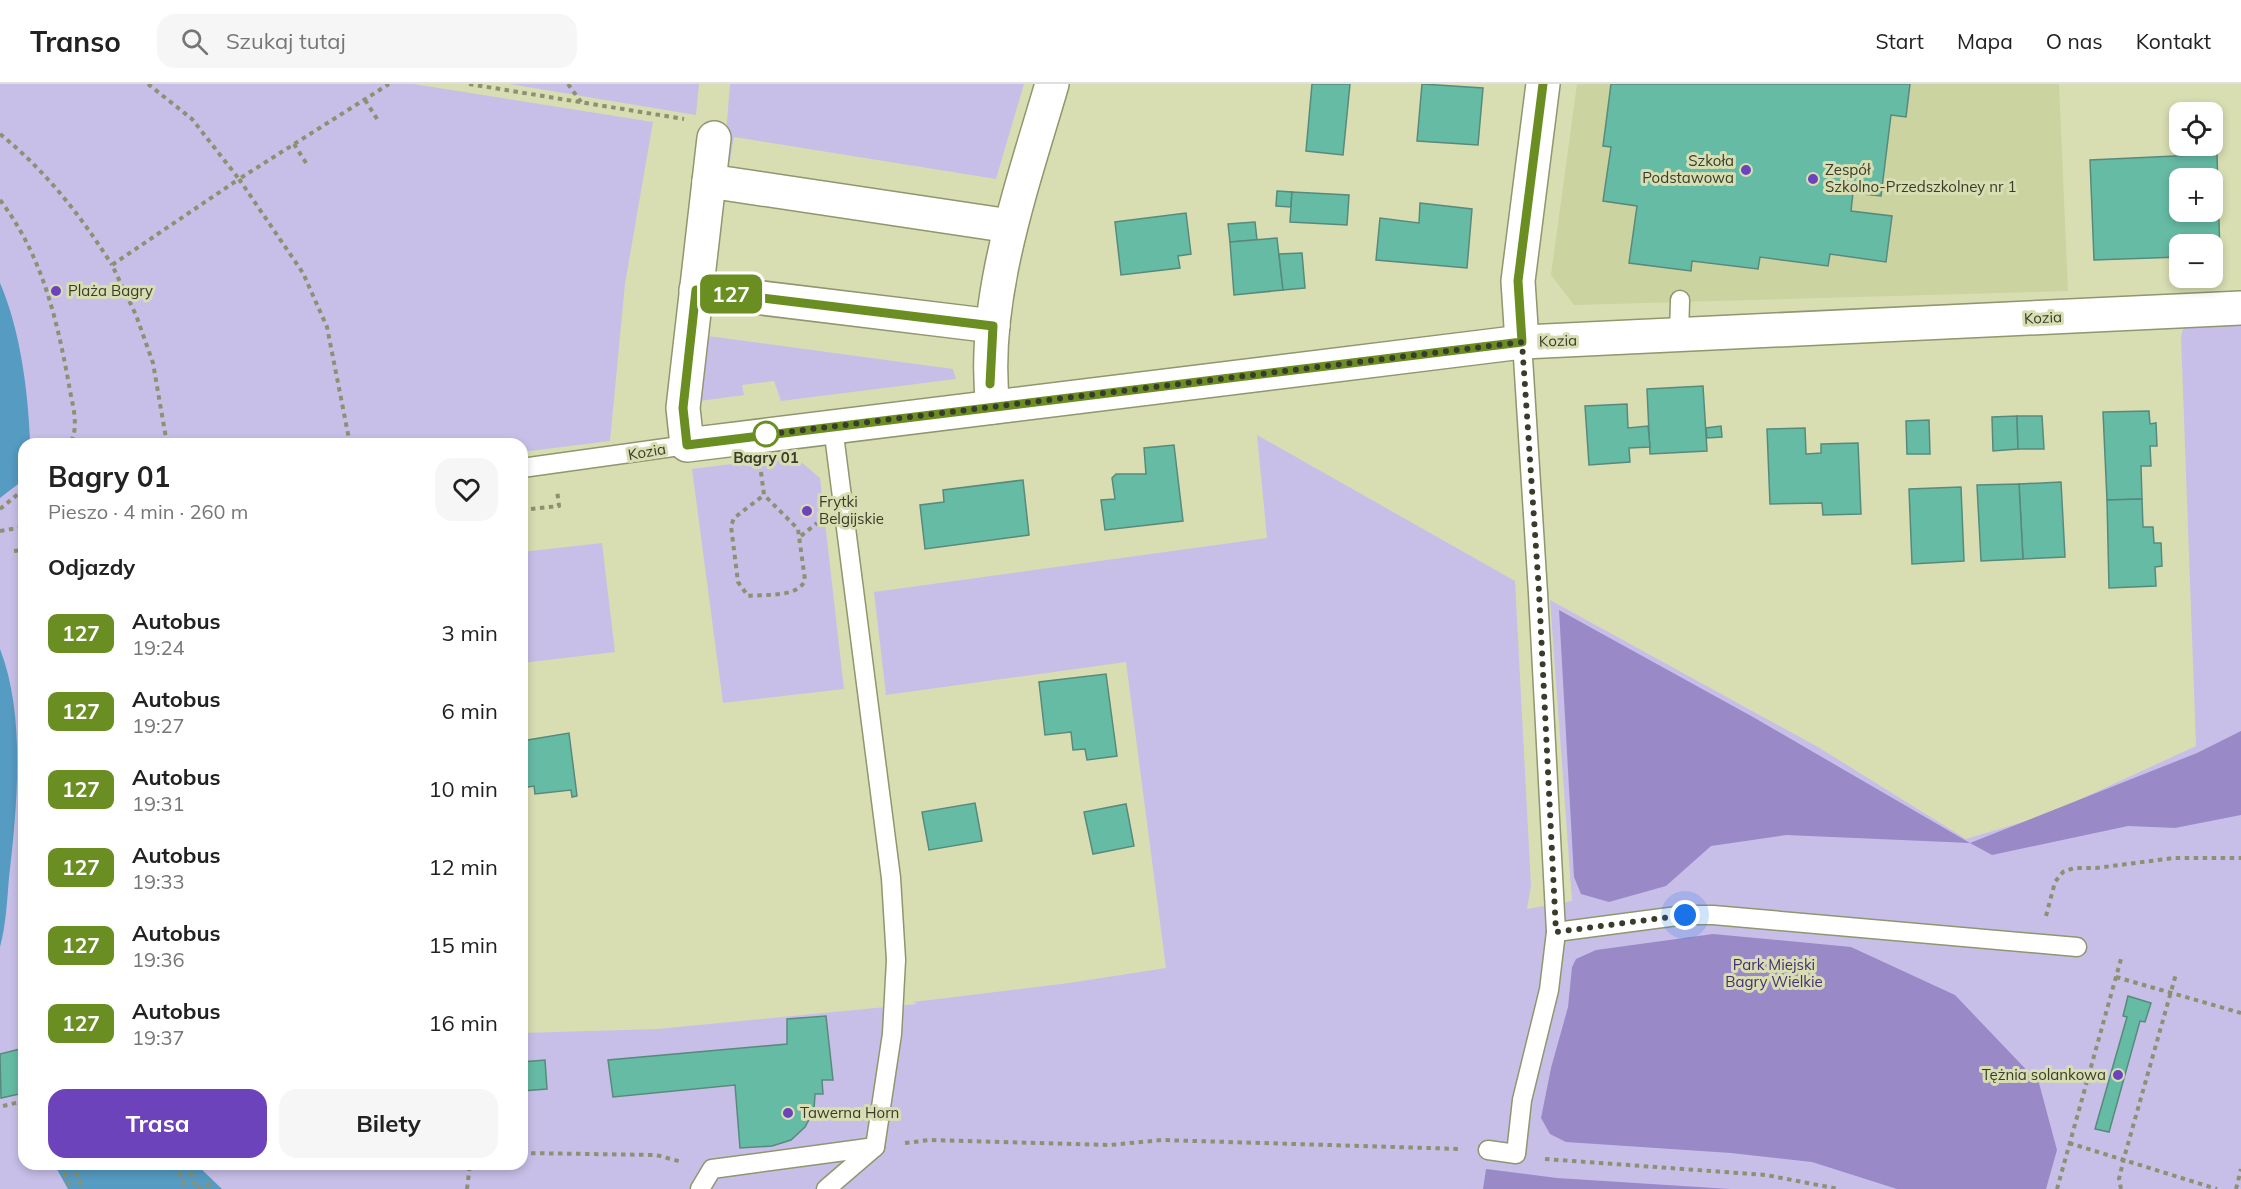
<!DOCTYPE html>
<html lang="pl">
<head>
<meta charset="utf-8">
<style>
  body { margin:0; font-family:Mulish,sans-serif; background:#f6f6f6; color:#222; height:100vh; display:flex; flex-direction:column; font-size:22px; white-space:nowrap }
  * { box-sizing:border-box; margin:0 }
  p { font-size:20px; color:#767676 }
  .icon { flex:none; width:33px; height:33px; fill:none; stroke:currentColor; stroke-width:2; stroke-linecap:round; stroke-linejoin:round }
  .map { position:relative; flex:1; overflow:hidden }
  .panel { position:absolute; left:18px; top:354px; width:510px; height:732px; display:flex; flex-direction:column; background:#fff; border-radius:18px; box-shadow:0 3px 9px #0003 }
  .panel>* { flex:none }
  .badge { padding:0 12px; border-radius:9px; font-size:21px; line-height:39px }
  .controls { position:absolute; left:2169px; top:18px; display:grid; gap:12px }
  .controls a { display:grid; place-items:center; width:54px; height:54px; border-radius:12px; background:#fff; box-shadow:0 3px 9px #0003; font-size:30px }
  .you { position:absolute; width:30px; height:30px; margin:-15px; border:4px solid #fff; border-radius:50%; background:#1a73e8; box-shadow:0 0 0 9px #1a73e833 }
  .map>.badge { position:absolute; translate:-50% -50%; box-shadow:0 0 0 3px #fff }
  h2 { padding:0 30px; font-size:22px; line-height:54px }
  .round { display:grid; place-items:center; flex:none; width:63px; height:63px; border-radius:18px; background:#f6f6f6 }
  .head { display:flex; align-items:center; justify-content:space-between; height:102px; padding:0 30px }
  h1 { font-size:28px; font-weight:700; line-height:45px }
  .button { display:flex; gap:12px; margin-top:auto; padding:12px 30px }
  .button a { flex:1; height:69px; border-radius:18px; background:#6c43bb; color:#fff; font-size:24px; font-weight:700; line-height:69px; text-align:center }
  .button a+a { background:#f6f6f6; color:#222 }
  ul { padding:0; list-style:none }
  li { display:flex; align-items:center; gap:18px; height:78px; padding:0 30px }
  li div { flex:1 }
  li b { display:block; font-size:22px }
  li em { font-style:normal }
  li .badge { min-width:66px; font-weight:700; text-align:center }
  header { display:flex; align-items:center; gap:36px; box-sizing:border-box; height:84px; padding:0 30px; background:#fff; border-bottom:2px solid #e0e0e0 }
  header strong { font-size:28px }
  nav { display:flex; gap:33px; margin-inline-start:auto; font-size:21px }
  .search { width:420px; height:54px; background:#f6f6f6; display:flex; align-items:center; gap:15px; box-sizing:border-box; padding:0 21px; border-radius:18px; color:#767676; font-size:22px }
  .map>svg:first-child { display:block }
</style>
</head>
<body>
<header>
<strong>Transo</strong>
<div class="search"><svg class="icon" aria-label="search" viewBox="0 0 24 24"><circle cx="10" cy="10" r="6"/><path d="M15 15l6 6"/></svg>Szukaj tutaj</div>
<nav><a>Start</a><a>Mapa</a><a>O nas</a><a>Kontakt</a></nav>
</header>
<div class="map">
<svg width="2241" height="1105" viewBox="0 0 2241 1105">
  <rect width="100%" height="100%" fill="#d8deb2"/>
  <!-- built -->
  <polygon fill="#cbd3a0" points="1577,0 2059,0 2068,207 1574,221 1551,191"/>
  <!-- green -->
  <g fill="#c8bfe9">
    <polygon points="0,0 414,0 653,38 625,200 610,357 522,368 522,360 24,360 24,1080 522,1080 522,949 657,945 917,920 913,918 1069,899 1166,884 1126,578 886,611 874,508 1267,454 1257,351 1515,497 1531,802 1527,825 1572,817 1550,516 1818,663 1966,755 2046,731 2196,662 2181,253 2183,244 2241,241 2241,1105 0,1105"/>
    <polygon points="509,0 699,0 696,31"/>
    <polygon points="730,0 1024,0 996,95 734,53 730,77 724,75"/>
    <polygon points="708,252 953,285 956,295 781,317 774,297 742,301 744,311 700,317"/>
    <polygon points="794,372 820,394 844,605 723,619 692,385"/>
    <polygon points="602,459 615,568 522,579 522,468"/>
  </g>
  <!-- forest -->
  <g fill="#998ac7">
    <polygon points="1559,526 1753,633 1970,759 2197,669 2241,647 2241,731 2175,744 2128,742 1992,771 1970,759 1786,751 1711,762 1666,802 1609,818 1581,810 1574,793"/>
    <polygon points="1713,850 1851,863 1955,911 2039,999 2057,1066 2046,1105 1897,1105 1812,1078 1731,1069 1566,1058 1550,1050 1541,1034 1551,984 1568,923 1572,883 1576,875 1596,866"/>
    <polygon points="1486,1085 1557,1094 1730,1105 1483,1105"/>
  </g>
  <!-- water -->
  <g fill="#569bc1">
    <path d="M0,199C20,245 28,306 30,356L29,360H24L22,397L0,414Z"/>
    <path d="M0,565C26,631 17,725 9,794C7,817 6,841 0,863Z"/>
    <polygon points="54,1080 196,1080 222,1105 68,1105"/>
  </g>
  <!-- building -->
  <g fill="#66bba5" stroke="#588a7c" stroke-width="1.5" fill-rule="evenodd">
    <polygon points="1312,0 1350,0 1343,71 1306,67"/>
    <polygon points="1422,0 1483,4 1478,61 1417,57"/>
    <polygon points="1611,0 1910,0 1906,33 1891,31 1881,112 1853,109 1851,127 1892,132 1886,178 1830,170 1828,182 1760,173 1758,185 1692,177 1691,187 1629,179 1637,122 1603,117 1611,63 1603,62"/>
    <path d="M2217,70L2220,171L2212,172V160H2180V173L2094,176L2090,76ZM2180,94H2212V128H2180Z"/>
    <polygon points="1277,107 1292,108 1291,123 1276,122"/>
    <polygon points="1292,108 1349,111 1347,141 1290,138"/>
    <polygon points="1420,119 1472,125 1467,184 1376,176 1380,134 1419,139"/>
    <polygon points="1186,129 1191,170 1178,172 1180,184 1121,191 1115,138"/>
    <polygon points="1255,138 1257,156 1230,158 1228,140"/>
    <polygon points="1277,154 1283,206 1234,211 1230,158"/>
    <polygon points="1302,169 1305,204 1283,206 1279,170"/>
    <polygon points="1703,302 1707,367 1650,370 1647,305"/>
    <polygon points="1627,320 1628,344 1648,342 1650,363 1629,364 1630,378 1589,381 1585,322"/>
    <polygon points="2149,327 2150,340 2156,339 2157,362 2150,362 2151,382 2141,382 2142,415 2107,416 2103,328"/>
    <polygon points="2017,332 2018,365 1993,367 1992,333"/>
    <polygon points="2017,332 2042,332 2044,365 2018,365"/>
    <polygon points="1929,336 1930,370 1907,370 1906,337"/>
    <polygon points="1721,342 1722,353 1707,354 1706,344"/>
    <polygon points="1805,344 1806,370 1821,369 1821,360 1858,359 1861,430 1823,431 1822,419 1770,420 1767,345"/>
    <polygon points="1174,361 1183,437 1105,446 1101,416 1115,415 1112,394 1116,390 1146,390 1144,364"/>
    <polygon points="1023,396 1029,451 925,465 920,421 944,418 943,406"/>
    <polygon points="2061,398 2065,473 2023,475 2019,400"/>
    <polygon points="2019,400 2023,475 1981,477 1977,401"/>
    <polygon points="1961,403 1964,477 1912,480 1909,405"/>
    <polygon points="2142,415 2143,443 2153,443 2154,459 2161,459 2162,482 2155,483 2156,502 2109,504 2107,416"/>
    <polygon points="1106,590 1117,672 1087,676 1085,665 1073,666 1071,648 1045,651 1039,598"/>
    <polygon points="569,649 577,712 572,713 571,706 535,710 534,702 522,704 522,657"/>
    <polygon points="975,719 982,757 929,766 922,728"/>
    <polygon points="1126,720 1134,762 1093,770 1084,728"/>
    <polygon points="2128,912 2151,919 2145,938 2140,937 2109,1048 2095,1045 2127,933 2123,932"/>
    <polygon points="826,932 833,996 822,996 823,1010 815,1010 814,1026 805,1043 791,1056 772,1062 740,1064 735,1001 613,1013 608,976 787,960 787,935"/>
    <polygon points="24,964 24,1009 1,1014 0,970"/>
    <polygon points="545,976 547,1005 522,1007 522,978"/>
  </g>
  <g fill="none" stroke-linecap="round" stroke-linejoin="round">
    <!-- lane casing -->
    <g stroke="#90966d" stroke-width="21">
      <g id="lane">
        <polyline points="1679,252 1680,216"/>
        <polyline points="522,384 687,361"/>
        <polyline points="1556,848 1685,831 1713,831 2077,863"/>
        <polyline points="1488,1066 1516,1070 1522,1016 1549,906 1556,848 1538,509 1522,258"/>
        <polyline points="700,1105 712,1085 875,1063"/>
        <polyline points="826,1105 875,1063 892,950 896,876 891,794 833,343"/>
      </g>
    </g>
    <!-- street casing -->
    <g stroke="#90966d" stroke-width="36">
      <g id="street">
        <polyline points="714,54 683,324 687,361 1522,258 2241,224"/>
        <polyline points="709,97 1010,142"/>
        <polyline points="696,206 993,242"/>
        <polyline points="1522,258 1518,197 1543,0"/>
        <path d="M993,323C980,218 1023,100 1052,0"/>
      </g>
    </g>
    <!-- path -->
    <g stroke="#8c9171" stroke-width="4" stroke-dasharray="4.5 4.5" stroke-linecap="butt">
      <polyline points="148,0 192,35 239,95 389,0"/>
      <polyline points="469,0 684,35"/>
      <polyline points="568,0 581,18"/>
      <polyline points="365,16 379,38"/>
      <path d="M0,50C46,87 81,132 112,181"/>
      <polyline points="294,60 308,82"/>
      <path d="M0,116C42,171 57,235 69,301C72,320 80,342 70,360"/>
      <polyline points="167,360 153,279 136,231 112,181 239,95 303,189 327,243 350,360"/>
      <path d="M761,388L764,411L798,445L805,496C798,514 766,510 748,512L738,498L731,442L734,434L764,411"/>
      <polyline points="0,425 24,405"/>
      <polyline points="522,426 559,422 557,406"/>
      <polyline points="0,447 24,443"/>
      <polyline points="801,452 817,439"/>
      <polyline points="14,467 24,466"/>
      <polyline points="2046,832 2055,798 2063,788 2074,784 2096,784 2174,774 2241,774"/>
      <polyline points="2116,893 2241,929"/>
      <polyline points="3,1022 24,1017"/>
      <polyline points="905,1059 930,1056 1110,1061 1162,1056 1461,1065"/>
      <polyline points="2069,1059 2217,1105"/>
      <polyline points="522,1069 656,1071 682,1078"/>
      <polyline points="1545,1075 1766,1091 1839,1105"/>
      <polyline points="61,1080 71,1105"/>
      <polyline points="72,1080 83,1105"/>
      <polyline points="159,1080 161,1085 174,1080"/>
      <polyline points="176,1080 186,1105"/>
      <polyline points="187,1080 197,1105"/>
      <polyline points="198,1105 209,1100 211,1105"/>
      <polyline points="467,1105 470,1080"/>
      <polyline points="2057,1105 2121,875"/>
      <polyline points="2121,1105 2119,1095 2124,1074 2176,890"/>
      <polyline points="2236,1105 2241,1085"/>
    </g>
    <!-- lane -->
    <use href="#lane" stroke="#fff" stroke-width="18"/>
    <!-- street -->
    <use href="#street" stroke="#fff" stroke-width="33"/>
  </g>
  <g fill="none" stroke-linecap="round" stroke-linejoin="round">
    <!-- line casing -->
    <g stroke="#fff" stroke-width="14">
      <polyline id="line" points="990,300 993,242 696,206 683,324 687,361 1522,258 1518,197 1543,0"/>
    </g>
    <!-- line -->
    <use href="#line" stroke="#6b8e23" stroke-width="9"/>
    <!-- walk -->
    <polyline stroke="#393c2a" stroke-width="6" stroke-dasharray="0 10.8" points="766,350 763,351 1522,258 1539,508 1556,848 1685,831"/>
  </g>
  <!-- markers -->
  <g fill="#6c43bb" stroke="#d8deb2" stroke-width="2">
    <circle cx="1746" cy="86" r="6"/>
    <circle cx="1813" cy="95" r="6"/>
    <circle cx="56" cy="207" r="6"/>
    <circle cx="807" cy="427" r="6"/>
    <circle cx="2118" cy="991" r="6"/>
    <circle cx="788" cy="1029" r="6"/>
  </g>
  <circle fill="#fff" stroke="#6b8e23" stroke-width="3" cx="766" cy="350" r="12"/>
  <g text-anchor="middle" stroke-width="6" stroke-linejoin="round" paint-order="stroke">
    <!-- poi labels -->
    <g font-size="15" fill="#393c2a" stroke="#d8deb2" text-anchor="start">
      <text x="1734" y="82" text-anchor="end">Szkoła<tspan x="1734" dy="17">Podstawowa</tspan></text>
      <text x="1825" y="91">Zespół<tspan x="1825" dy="17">Szkolno-Przedszkolney nr 1</tspan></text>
      <text x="68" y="212">Plaża Bagry</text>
      <text x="819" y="423">Frytki<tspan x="819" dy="17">Belgijskie</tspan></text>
      <text x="2106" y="996" text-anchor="end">Tężnia solankowa</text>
      <text x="800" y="1034">Tawerna Horn</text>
    </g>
    <!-- street labels -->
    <g font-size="15" fill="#393c2a" stroke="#d8deb2">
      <text transform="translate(2043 234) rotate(-3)" y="5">Kozia</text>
      <text transform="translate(1558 257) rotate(-2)" y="5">Kozia</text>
      <text transform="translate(647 368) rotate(-10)" y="5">Kozia</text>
    </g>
    <!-- stop labels -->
    <g font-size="15" font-weight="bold" fill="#393c2a" stroke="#d8deb2">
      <text x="766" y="379">Bagry 01</text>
    </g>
    <!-- park labels -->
    <g font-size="15" fill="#442d76" stroke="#d8deb2">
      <text x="1774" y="886">Park Miejski<tspan x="1774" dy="17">Bagry Wielkie</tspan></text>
    </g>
  </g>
</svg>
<div class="controls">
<a><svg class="icon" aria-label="locate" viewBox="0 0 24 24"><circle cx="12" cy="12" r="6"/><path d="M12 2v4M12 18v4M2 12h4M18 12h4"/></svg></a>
<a>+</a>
<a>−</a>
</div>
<div class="you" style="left:1685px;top:831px"></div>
<b class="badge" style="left:731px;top:210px;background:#6b8e23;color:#fff">127</b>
<section class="panel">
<div class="head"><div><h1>Bagry 01</h1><p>Pieszo · 4 min · 260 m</p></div><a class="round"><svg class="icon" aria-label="heart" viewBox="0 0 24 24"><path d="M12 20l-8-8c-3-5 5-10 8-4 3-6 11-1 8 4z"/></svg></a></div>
<h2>Odjazdy</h2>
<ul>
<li><span class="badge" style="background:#6b8e23;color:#fff">127</span><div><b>Autobus</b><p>19:24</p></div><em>3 min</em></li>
<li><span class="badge" style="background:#6b8e23;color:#fff">127</span><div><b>Autobus</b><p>19:27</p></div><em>6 min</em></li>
<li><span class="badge" style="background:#6b8e23;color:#fff">127</span><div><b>Autobus</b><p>19:31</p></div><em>10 min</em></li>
<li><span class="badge" style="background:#6b8e23;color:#fff">127</span><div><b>Autobus</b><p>19:33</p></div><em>12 min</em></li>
<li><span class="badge" style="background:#6b8e23;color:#fff">127</span><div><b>Autobus</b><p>19:36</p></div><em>15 min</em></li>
<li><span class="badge" style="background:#6b8e23;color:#fff">127</span><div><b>Autobus</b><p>19:37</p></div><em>16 min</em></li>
</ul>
<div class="button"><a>Trasa</a><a>Bilety</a></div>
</section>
</div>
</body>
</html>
